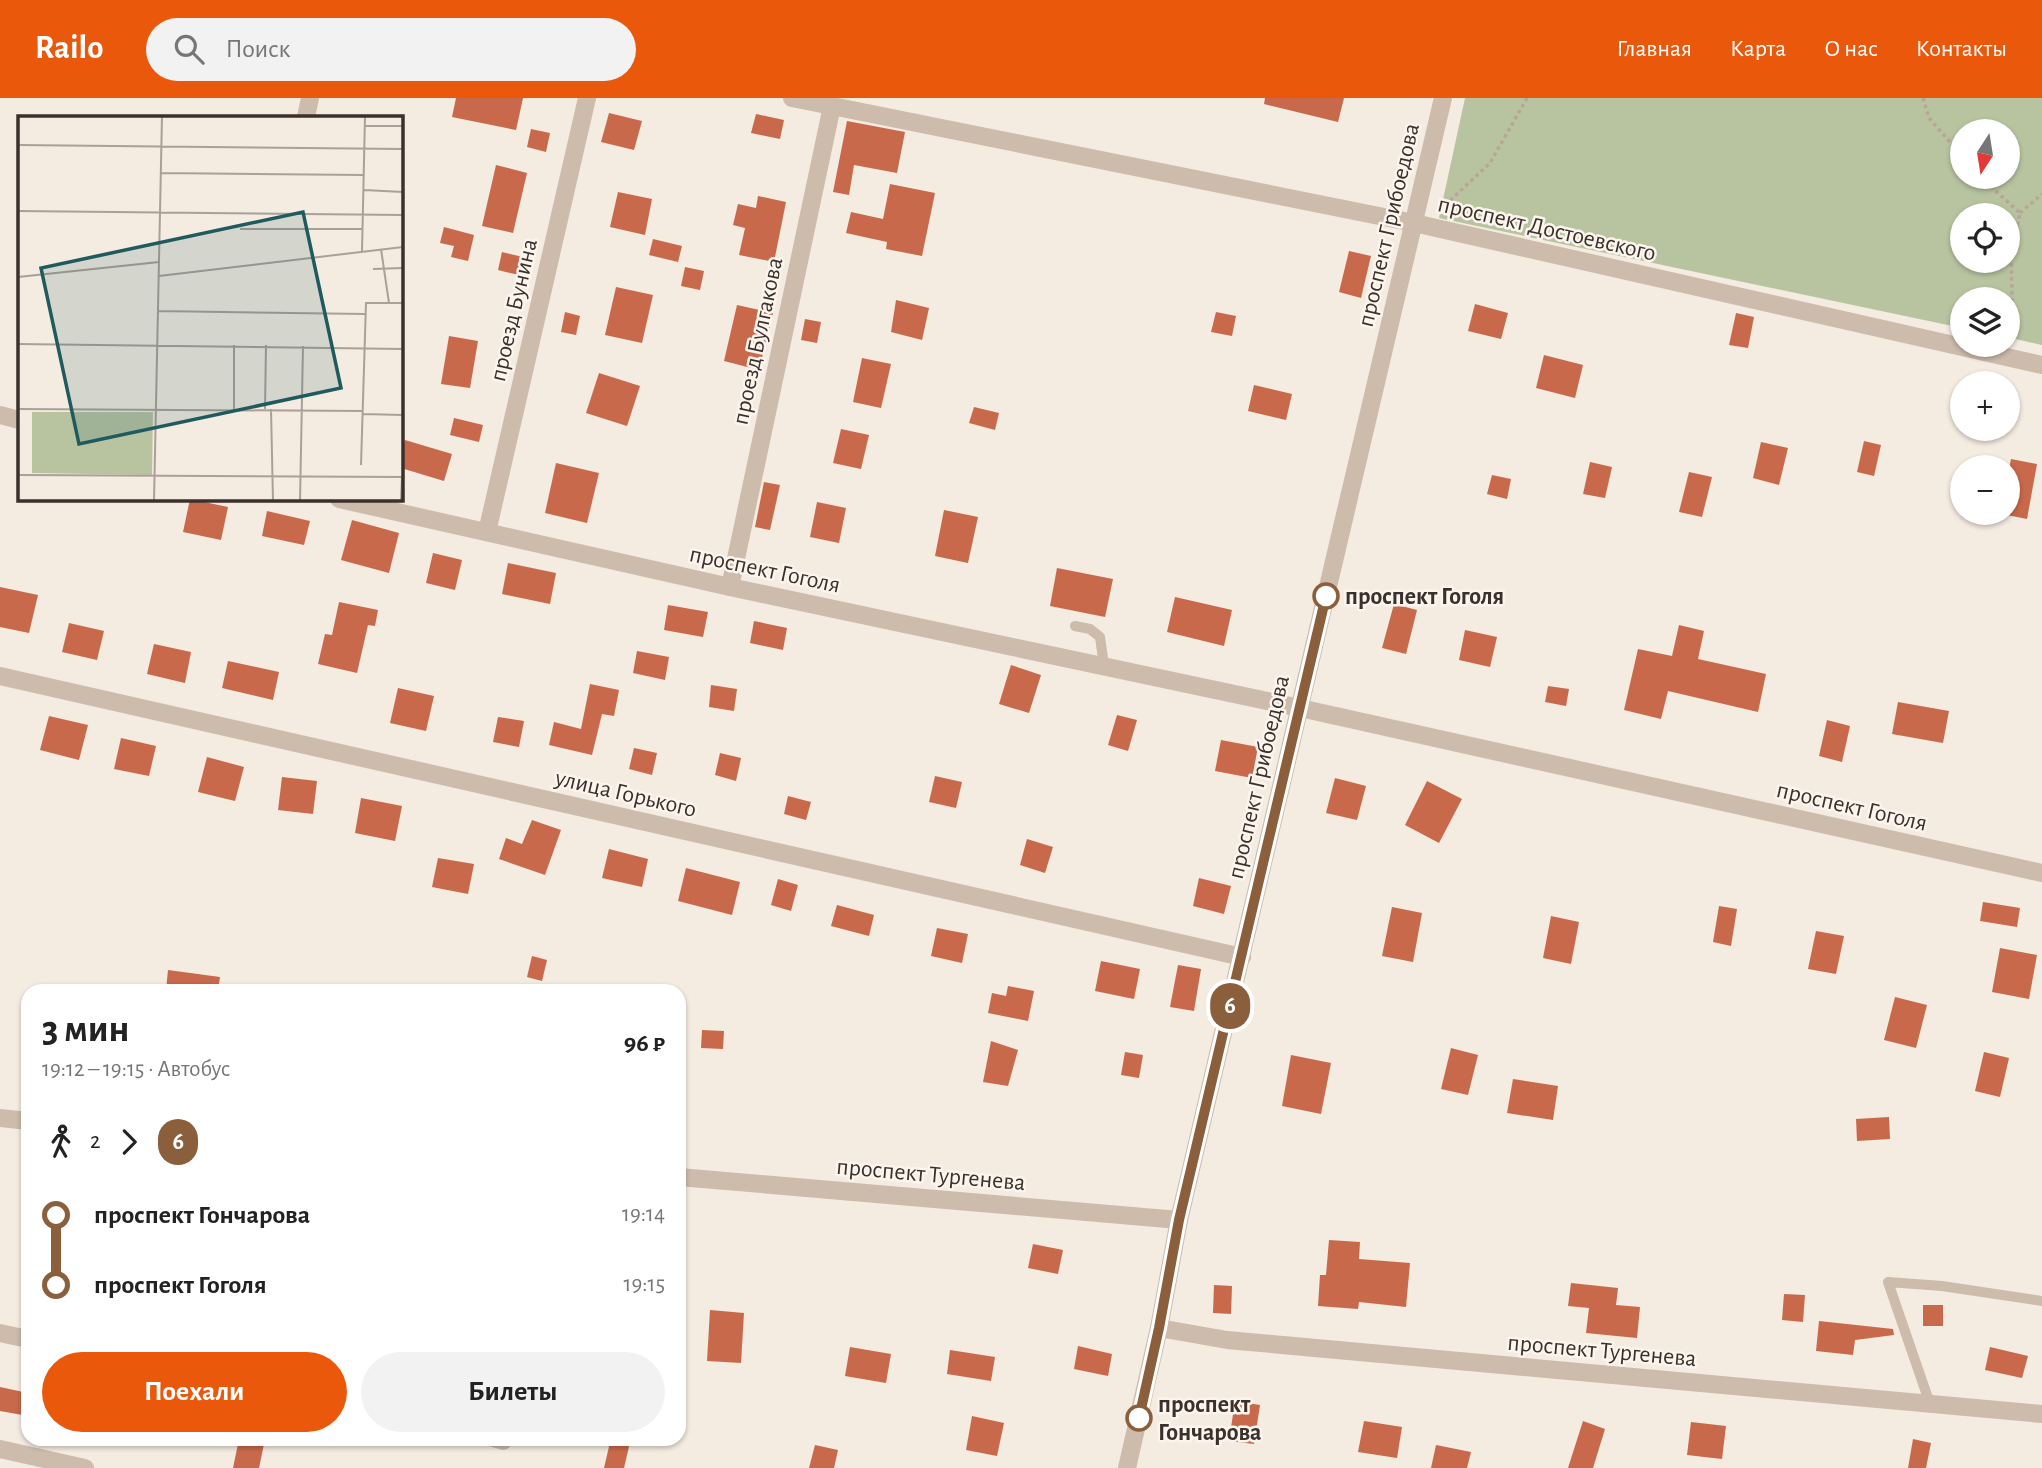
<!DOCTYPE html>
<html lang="ru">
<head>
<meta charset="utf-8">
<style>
  body { margin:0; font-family:"Alegreya Sans",sans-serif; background:#f2f2f2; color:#222; height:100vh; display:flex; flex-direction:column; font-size:26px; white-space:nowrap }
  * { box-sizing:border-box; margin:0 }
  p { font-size:23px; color:#767676 }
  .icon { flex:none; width:38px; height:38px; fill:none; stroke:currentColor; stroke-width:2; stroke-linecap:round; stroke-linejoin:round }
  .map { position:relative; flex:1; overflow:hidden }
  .drawer { position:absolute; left:21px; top:886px; width:665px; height:462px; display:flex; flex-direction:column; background:#fff; border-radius:21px; box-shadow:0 2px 5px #0004 }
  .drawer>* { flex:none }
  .badge { padding:0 14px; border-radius:23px; font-size:24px; line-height:46px }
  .needle { width:46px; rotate:192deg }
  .buttons { position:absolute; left:1950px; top:21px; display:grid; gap:14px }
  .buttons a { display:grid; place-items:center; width:70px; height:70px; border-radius:50%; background:#fff; box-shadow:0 2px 5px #0004; font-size:35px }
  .map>.badge { position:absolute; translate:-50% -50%; box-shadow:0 0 0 4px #fff }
  .legs { display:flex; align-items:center; gap:10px; height:77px; padding:0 21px; font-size:23px }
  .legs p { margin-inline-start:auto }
  .overview { display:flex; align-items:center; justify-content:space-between; height:119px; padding:0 21px }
  h1 { font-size:38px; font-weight:600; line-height:52px }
  .button { display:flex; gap:14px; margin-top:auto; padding:14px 21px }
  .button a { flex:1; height:80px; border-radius:42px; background:#ea580c; color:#fff; font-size:28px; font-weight:600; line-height:80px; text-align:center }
  .button a+a { background:#f2f2f2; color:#222 }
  ul { padding:0 21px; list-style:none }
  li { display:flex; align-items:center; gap:24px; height:70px; font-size:26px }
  li i { display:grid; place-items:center; width:10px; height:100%; margin:0 9px; background:currentColor }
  li i::after { content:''; width:18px; height:18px; margin:-9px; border:5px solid; border-radius:50%; background:#fff }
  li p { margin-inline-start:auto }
  li:first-child i { background:linear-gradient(#0000 50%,currentColor 0) }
  li:last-child i { background:linear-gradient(currentColor 50%,#0000 0) }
  header { display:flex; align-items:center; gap:42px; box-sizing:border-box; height:98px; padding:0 35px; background:#ea580c; color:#fff }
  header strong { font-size:33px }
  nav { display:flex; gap:38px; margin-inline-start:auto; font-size:24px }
  .search { width:490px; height:63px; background:#f2f2f2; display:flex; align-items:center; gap:18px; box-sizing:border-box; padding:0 24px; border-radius:38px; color:#767676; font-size:26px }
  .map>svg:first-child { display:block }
</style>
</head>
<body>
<header>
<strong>Railo</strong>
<div class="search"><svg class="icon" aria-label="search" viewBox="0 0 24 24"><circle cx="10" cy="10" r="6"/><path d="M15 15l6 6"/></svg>Поиск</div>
<nav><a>Главная</a><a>Карта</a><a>О нас</a><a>Контакты</a></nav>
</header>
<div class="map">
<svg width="2042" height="1370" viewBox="0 0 2042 1370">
  <rect width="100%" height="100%" fill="#f4ebe1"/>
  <!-- green -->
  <path fill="#b8c4a0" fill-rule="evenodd" d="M1465,0H2042V247L2007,239V201H1962V230L1439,120ZM1962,33H2007V79H1962ZM1962,117H2007V163H1962Z"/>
  <!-- building -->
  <g fill="#c8694b">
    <polygon points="456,0 523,0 516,32 452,19"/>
    <polygon points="1265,0 1344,0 1338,24 1264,6"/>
    <polygon points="609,15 642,23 634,52 601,44"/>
    <polygon points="756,16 784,22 780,41 751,35"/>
    <polygon points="847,23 905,34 897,75 854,67 849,97 833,94"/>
    <polygon points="531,31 550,35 546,54 527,49"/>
    <polygon points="496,67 527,75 513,135 482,128"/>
    <polygon points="890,86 935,95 922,158 886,151 887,144 846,135 851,114 883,121"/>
    <polygon points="618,94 652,101 645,137 610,129"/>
    <polygon points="758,98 786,104 774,164 739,157 745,130 733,127 738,106 756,110"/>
    <polygon points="444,129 474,137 468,163 451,159 454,148 440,145"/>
    <polygon points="653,141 682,148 678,164 649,157"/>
    <polygon points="1349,153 1371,158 1361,200 1339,194"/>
    <polygon points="502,154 527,160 523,178 498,172"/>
    <polygon points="685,169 704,173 700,192 681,188"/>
    <polygon points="616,189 653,197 642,245 605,237"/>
    <polygon points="896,202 929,210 922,242 891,234"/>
    <polygon points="1475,206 1508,215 1501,241 1468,233"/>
    <polygon points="737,207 773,215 759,272 724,263"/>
    <polygon points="565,214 580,218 576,237 561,234"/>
    <polygon points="1216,214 1236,218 1232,238 1211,234"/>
    <polygon points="1736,215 1754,219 1748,250 1729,247"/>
    <polygon points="805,221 821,224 817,245 801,242"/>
    <polygon points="449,238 478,243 470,290 441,286"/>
    <polygon points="1544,257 1583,267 1575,300 1536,290"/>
    <polygon points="862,260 891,266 881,310 853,304"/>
    <polygon points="599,275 640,288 627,328 586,315"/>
    <polygon points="1254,287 1292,296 1286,322 1248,313"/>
    <polygon points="974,309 999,315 995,332 969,325"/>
    <polygon points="454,320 483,327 479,344 450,337"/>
    <polygon points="841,331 869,337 861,371 833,365"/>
    <polygon points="405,342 452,356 444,383 401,370 401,355"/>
    <polygon points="1864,343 1881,347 1874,378 1857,374"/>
    <polygon points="1761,344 1788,350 1779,387 1753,380"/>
    <polygon points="2011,361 2037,366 2027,421 2007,417 2007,381"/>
    <polygon points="1590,364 1612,369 1605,400 1583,396"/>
    <polygon points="556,365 599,375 587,425 545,415"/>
    <polygon points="1689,374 1712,379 1702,419 1679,414"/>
    <polygon points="1492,377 1511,381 1507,401 1487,396"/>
    <polygon points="764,384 780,387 770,432 755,429"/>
    <polygon points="190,401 228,409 221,442 183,434"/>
    <polygon points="817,404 846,410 839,445 810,439"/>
    <polygon points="944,412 978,419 968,465 935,458"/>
    <polygon points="267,413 310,423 304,447 262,438"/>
    <polygon points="352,422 399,435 389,475 341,462"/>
    <polygon points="433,455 462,462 455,492 426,485"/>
    <polygon points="508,465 556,475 550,506 502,496"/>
    <polygon points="1057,470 1113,481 1105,519 1050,508"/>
    <polygon points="0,489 38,497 29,535 0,529"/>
    <polygon points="1175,499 1232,512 1224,548 1167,534"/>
    <polygon points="339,504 378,512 375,528 368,527 357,575 318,566 325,536 332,537"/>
    <polygon points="1394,506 1417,512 1406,556 1382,550"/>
    <polygon points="668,507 708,514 703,539 664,532"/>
    <polygon points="754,523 787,530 783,552 750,545"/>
    <polygon points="69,525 104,533 97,562 62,554"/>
    <polygon points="1679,527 1704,533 1698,561 1766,576 1758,614 1668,593 1661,621 1624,612 1638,551 1672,558"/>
    <polygon points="1465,532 1497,539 1490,569 1459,562"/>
    <polygon points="154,546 191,554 185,585 147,576"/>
    <polygon points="637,553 669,559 665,582 633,575"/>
    <polygon points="228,563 279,574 273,602 222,590"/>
    <polygon points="1011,567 1041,577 1029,615 999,606"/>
    <polygon points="590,586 619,592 614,618 602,616 592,657 549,647 554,624 581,631"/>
    <polygon points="711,587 737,591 734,613 709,609"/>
    <polygon points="1548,588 1569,591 1566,608 1545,604"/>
    <polygon points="398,590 434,598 426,633 390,625"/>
    <polygon points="1898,604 1949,613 1943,645 1892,636"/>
    <polygon points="1117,617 1137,622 1128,653 1108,647"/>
    <polygon points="49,618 88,627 79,662 40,652"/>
    <polygon points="498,619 524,623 519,649 493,644"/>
    <polygon points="1827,622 1850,628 1842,664 1819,658"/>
    <polygon points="121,640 156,648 149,678 114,671"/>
    <polygon points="1221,642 1258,649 1252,680 1215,673"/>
    <polygon points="634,650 657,655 652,677 629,671"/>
    <polygon points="720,655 741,660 736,683 715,677"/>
    <polygon points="207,659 244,669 235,703 198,694"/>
    <polygon points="935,678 962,684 956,710 929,704"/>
    <polygon points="282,679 317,683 313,716 278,712"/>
    <polygon points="1335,680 1366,688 1357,722 1326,715"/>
    <polygon points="1427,683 1462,701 1439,745 1405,727"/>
    <polygon points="788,698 811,704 806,722 784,716"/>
    <polygon points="361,700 402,708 395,743 355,735"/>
    <polygon points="532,722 561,732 545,777 499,761 506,740 522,746"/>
    <polygon points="1027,741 1053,749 1045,775 1020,767"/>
    <polygon points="609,751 648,761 642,789 602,780"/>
    <polygon points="438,760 474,766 468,796 432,789"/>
    <polygon points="686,770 740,784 732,817 678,803"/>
    <polygon points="1199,780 1231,788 1224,816 1193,808"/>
    <polygon points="778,781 798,787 791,813 771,807"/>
    <polygon points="1983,804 2020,810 2017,829 1980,823"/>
    <polygon points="837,807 874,817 869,838 831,828"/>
    <polygon points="1719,808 1737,811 1731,848 1713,844"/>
    <polygon points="1392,809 1422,815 1413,864 1382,858"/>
    <polygon points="1551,818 1579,824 1571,866 1543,860"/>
    <polygon points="937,830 968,836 962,865 931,858"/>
    <polygon points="1816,833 1844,838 1836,876 1808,871"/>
    <polygon points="2000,850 2037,857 2029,901 1992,894"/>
    <polygon points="532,858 547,862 542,883 527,879"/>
    <polygon points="1101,863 1140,871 1134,901 1095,893"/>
    <polygon points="1178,867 1201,871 1194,913 1170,909"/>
    <polygon points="168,872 220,879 218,892 166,892"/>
    <polygon points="1008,888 1034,893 1028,923 988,915 992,895 1006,898"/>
    <polygon points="1895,899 1927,907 1916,950 1884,942"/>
    <polygon points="702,932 724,933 723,951 701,950"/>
    <polygon points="991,943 1018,952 1008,988 983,984"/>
    <polygon points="1451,950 1478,957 1468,997 1441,991"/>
    <polygon points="1125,954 1143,957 1139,980 1121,977"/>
    <polygon points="1984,954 2009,960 2000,999 1975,993"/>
    <polygon points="1291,957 1331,965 1321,1016 1282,1008"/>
    <polygon points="1513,981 1558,988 1553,1022 1507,1015"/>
    <polygon points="1889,1019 1890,1041 1857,1043 1856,1021"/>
    <polygon points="1329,1142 1360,1144 1359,1161 1410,1165 1406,1209 1359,1204 1358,1211 1318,1208 1320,1177 1326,1177"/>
    <polygon points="1033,1146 1063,1152 1058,1176 1028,1170"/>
    <polygon points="1571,1185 1618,1190 1616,1207 1640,1209 1637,1240 1586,1235 1589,1210 1568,1208"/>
    <polygon points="1214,1187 1232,1188 1231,1216 1213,1215"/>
    <polygon points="1784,1196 1805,1197 1803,1224 1782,1222"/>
    <rect x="1923" y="1207" width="20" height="21"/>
    <polygon points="710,1212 744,1215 741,1265 707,1263"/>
    <polygon points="1819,1223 1893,1231 1894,1237 1855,1242 1853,1257 1816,1253"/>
    <polygon points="1078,1248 1112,1256 1108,1278 1074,1271"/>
    <polygon points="850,1249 891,1256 886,1285 845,1278"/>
    <polygon points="1990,1249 2028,1258 2022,1280 1985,1272"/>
    <polygon points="950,1252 995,1259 991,1283 947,1276"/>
    <polygon points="0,1289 28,1295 28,1318 0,1313"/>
    <polygon points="1235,1303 1260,1307 1254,1346 1229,1343"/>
    <polygon points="972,1318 1004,1325 997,1358 966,1352"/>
    <polygon points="1364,1323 1402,1329 1397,1360 1358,1354"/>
    <polygon points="1583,1323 1605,1331 1593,1370 1568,1370"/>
    <polygon points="1691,1324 1726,1328 1722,1361 1687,1357"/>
    <polygon points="611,1340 631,1340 624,1370 604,1370"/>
    <polygon points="239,1341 264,1346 259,1370 233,1370"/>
    <polygon points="1913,1341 1931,1345 1926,1370 1908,1370"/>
    <polygon points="815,1347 838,1352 834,1370 809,1370"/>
    <polygon points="1436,1347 1471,1354 1467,1370 1431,1370"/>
  </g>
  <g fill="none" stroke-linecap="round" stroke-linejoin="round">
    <!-- path -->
    <g stroke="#b9a596" stroke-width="3.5" stroke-dasharray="3.5 3.5" stroke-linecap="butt">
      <polyline points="1923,0 1929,20 1962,58"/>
      <polyline points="1980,79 2020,115 2011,156 2013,244"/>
      <polyline points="1440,112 1490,65 1527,0"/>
      <polyline points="2020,115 2042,96"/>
    </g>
    <!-- service -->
    <g stroke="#cdbbac" stroke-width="10">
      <polyline points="1075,528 1090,531 1100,539 1104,568"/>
      <polyline points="1930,1306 1888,1184 1942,1188 2042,1203"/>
    </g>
    <!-- minor -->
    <g stroke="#cdbbac" stroke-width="18">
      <polyline points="792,0 1414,125 2042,267"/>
      <polyline points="306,19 310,0"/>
      <polyline points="0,317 19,322"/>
      <polyline points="339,401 730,489 1300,610 2042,775"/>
      <polyline points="487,434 587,0"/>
      <polyline points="730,489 832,8"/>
      <polyline points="0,578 1242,859"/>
      <polyline points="0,1020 28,1023"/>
      <polyline points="679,1079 1179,1122"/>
      <polyline points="1159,1230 1227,1242 2042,1316"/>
      <polyline points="0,1235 28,1241"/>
      <polyline points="493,1340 503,1343"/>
      <polyline points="0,1351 85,1370"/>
    </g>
    <!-- tertiary -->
    <polyline stroke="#cdbbac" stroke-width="18" points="1127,1370 1159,1230 1179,1122 1443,0"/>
  </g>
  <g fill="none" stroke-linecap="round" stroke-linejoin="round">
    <!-- line-1 casing -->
    <g stroke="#fff" stroke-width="16">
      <polyline id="line-1" points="1139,1320 1159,1230 1179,1122 1326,498"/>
    </g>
    <!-- line-1 -->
    <use href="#line-1" stroke="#8b5e3c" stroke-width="10"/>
  </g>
  <!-- markers -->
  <g fill="#fff" stroke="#8b5e3c" stroke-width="3.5">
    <circle cx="1326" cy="498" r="12"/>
    <circle cx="1139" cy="1320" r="12"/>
  </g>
  <g text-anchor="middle" stroke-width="5" stroke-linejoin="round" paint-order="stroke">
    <!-- street labels -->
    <g font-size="24" fill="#3b302b" stroke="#fbf5ee">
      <text transform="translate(1388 127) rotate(-77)" y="8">проспект Грибоедова</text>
      <text transform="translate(1547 130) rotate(13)" y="8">проспект Достоевского</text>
      <text transform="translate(513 212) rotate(-77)" y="8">проезд Бунина</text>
      <text transform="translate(757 243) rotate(-78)" y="8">проезд Булгакова</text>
      <text transform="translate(765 471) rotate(12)" y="8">проспект Гоголя</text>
      <text transform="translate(1258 679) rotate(-77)" y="8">проспект Грибоедова</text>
      <text transform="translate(626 695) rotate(13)" y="8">улица Горького</text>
      <text transform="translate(1852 708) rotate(13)" y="8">проспект Гоголя</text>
      <text transform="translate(931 1076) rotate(5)" y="8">проспект Тургенева</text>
      <text transform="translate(1602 1252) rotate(5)" y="8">проспект Тургенева</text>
    </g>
    <!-- stop labels -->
    <g font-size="24" font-weight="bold" fill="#3b302b" stroke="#fbf5ee" text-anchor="start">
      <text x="1345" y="506">проспект Гоголя</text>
      <text x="1158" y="1314">проспект<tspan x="1158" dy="28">Гончарова</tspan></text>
    </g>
  </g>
  <!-- overview -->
  <g transform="translate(18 18)">
    <rect width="385" height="385" fill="#f4ebe1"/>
    <path d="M14,296H135L134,359L14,357Z" fill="#b8c4a0"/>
    <path fill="none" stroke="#aaa098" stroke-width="2" d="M347,10H385M0,29L385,33M142,57L346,59M346,74L385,76M0,95L385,99M222,113H345M363,133L371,187M344,135L347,0M355,153L385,152M141,160L385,131M0,161L141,146M140,195L347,198M0,228L385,233M216,229V294M0,293L345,295M247,293L248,229M253,293L255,385M345,298L385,299M343,349L348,187H385M0,359L385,361M136,385L144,0M282,385L285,230M383,385L384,361"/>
    <path fill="#1f5a5e" fill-opacity="0.15" stroke="#1f5a5e" stroke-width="3.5" d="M285,96L323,272L61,328L23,152Z"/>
    <rect width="385" height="385" fill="none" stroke="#3b302b" stroke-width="3.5"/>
  </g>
</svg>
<div class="buttons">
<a><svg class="needle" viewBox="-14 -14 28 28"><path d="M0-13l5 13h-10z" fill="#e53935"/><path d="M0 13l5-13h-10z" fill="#767676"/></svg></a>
<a><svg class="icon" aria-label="locate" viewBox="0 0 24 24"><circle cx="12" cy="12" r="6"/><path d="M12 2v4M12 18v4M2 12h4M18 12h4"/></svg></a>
<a><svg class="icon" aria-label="layers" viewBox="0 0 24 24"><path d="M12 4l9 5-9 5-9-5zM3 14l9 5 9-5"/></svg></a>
<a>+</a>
<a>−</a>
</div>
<b class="badge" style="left:1230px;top:908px;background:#8b5e3c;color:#fff">6</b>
<section class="drawer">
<div class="overview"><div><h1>3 мин</h1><p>19:12 – 19:15 · Автобус</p></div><b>96 ₽</b></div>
<div class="legs"><svg class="icon" aria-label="walk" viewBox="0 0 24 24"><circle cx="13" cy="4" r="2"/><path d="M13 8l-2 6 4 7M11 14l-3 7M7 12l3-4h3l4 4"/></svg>2<svg class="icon" aria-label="forward" viewBox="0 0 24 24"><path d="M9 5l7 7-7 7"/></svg><b class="badge" style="background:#8b5e3c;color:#fff">6</b></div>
<ul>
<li><i style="color:#8b5e3c"></i><b>проспект Гончарова</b><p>19:14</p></li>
<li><i style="color:#8b5e3c"></i><b>проспект Гоголя</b><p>19:15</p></li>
</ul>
<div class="button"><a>Поехали</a><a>Билеты</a></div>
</section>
</div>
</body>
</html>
